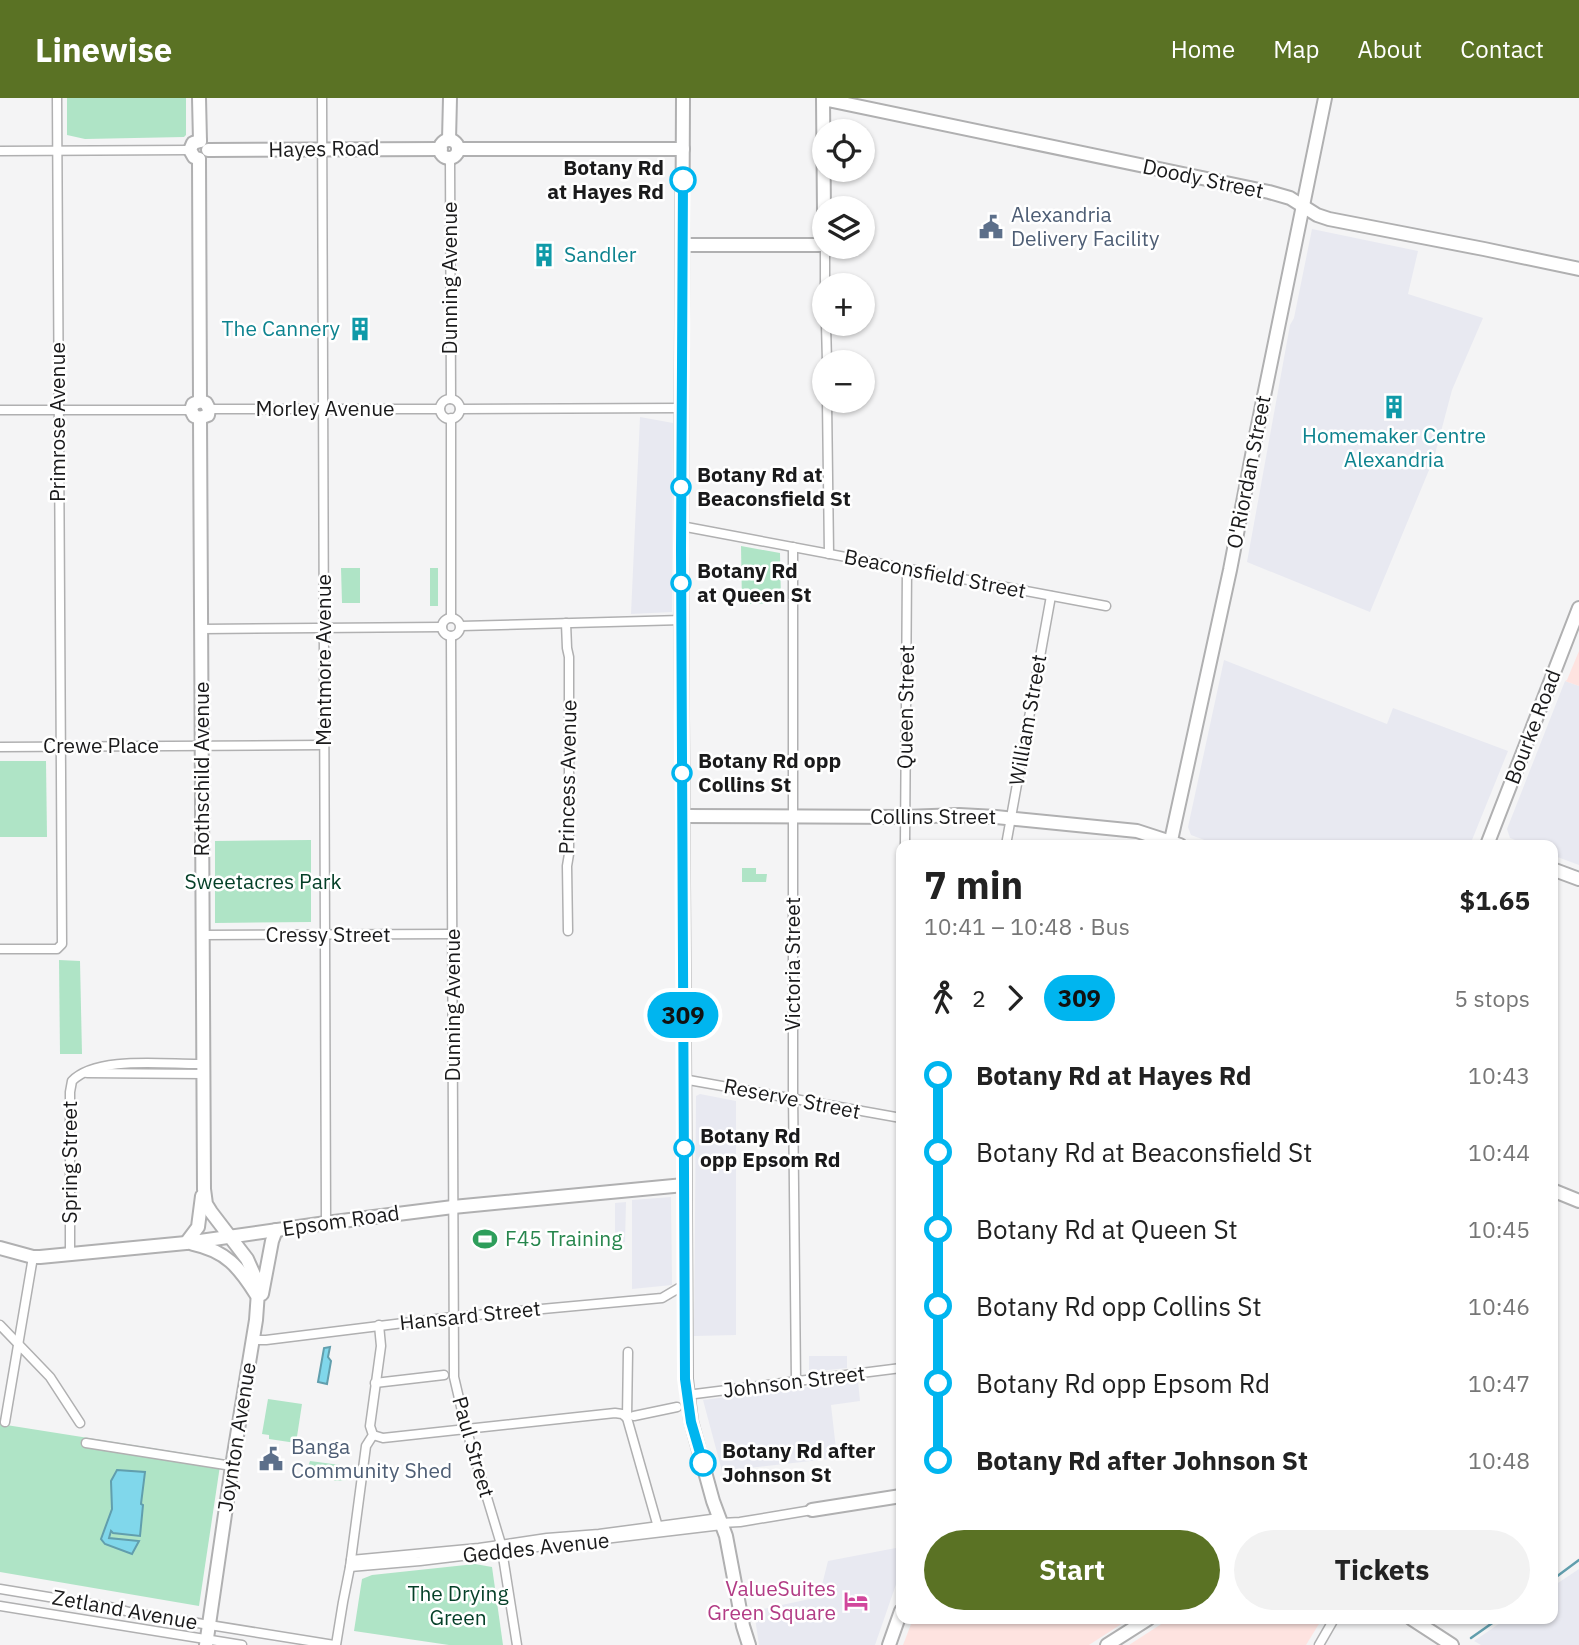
<!DOCTYPE html>
<html lang="en">
<head>
<meta charset="utf-8">
<style>
  body { margin:0; font-family:"IBM Plex Sans",sans-serif; background:#f2f2f2; color:#222; height:100vh; display:flex; flex-direction:column; font-size:26px; white-space:nowrap }
  * { box-sizing:border-box; margin:0 }
  p { font-size:23px; color:#767676 }
  .icon { flex:none; width:38px; height:38px; fill:none; stroke:currentColor; stroke-width:2; stroke-linecap:round; stroke-linejoin:round }
  .map { position:relative; flex:1; overflow:hidden }
  .panel { position:absolute; left:896px; top:742px; width:662px; height:784px; display:flex; flex-direction:column; background:#fff; border-radius:14px; box-shadow:0 2px 5px #0004 }
  .panel>* { flex:none }
  .badge { padding:0 14px; border-radius:23px; font-size:24px; line-height:46px }
  .fabs { position:absolute; left:812px; top:21px; display:grid; gap:14px }
  .fabs a { display:grid; place-items:center; width:63px; height:63px; border-radius:50%; background:#fff; box-shadow:0 2px 5px #0004; font-size:35px }
  .map>.badge { position:absolute; translate:-50% -50%; box-shadow:0 0 0 4px #fff }
  .legs { display:flex; align-items:center; gap:10px; height:77px; padding:0 28px; font-size:23px }
  .legs p { margin-inline-start:auto }
  .head { display:flex; align-items:center; justify-content:space-between; height:119px; padding:0 28px }
  h1 { font-size:38px; font-weight:700; line-height:52px }
  .cta { display:flex; gap:14px; margin-top:auto; padding:14px 28px }
  .cta a { flex:1; height:80px; border-radius:42px; background:#5a7224; color:#fff; font-size:28px; font-weight:700; line-height:80px; text-align:center }
  .cta a+a { background:#f2f2f2; color:#222 }
  ul { padding:0 28px; list-style:none }
  li { display:flex; align-items:center; gap:24px; height:77px; font-size:26px }
  li i { display:grid; place-items:center; width:10px; height:100%; margin:0 9px; background:currentColor }
  li i::after { content:''; width:18px; height:18px; margin:-9px; border:5px solid; border-radius:50%; background:#fff }
  li p { margin-inline-start:auto }
  li:first-child i { background:linear-gradient(#0000 50%,currentColor 0) }
  li:last-child i { background:linear-gradient(currentColor 50%,#0000 0) }
  header { display:flex; align-items:center; gap:42px; box-sizing:border-box; height:98px; padding:0 35px; background:#5a7224; color:#fff }
  header strong { font-size:33px }
  nav { display:flex; gap:38px; margin-inline-start:auto; font-size:24px }
  .map>svg:first-child { display:block }
</style>
</head>
<body>
<header>
<strong>Linewise</strong>
<nav><a>Home</a><a>Map</a><a>About</a><a>Contact</a></nav>
</header>
<div class="map">
<svg width="1579" height="1547" viewBox="0 0 1579 1547">
  <rect width="100%" height="100%" fill="#f4f4f5"/>
  <!-- built -->
  <g fill="#e8e9f1">
    <polygon points="1312,131 1418,153 1408,196 1483,220 1452,292 1434,360 1370,514 1247,464 1290,227 1294,220"/>
    <polygon points="640,319 673,325 672,514 631,516"/>
    <polygon points="1224,562 1387,626 1393,610 1508,653 1470,747 1218,747 1191,737 1188,729"/>
    <polygon points="1565,583 1579,588 1579,767 1552,757 1552,747 1528,747 1510,740 1507,731"/>
    <polygon points="700,996 736,1003 736,1237 694,1238 696,998"/>
    <polygon points="671,1099 672,1187 632,1191 632,1102"/>
    <polygon points="626,1104 625,1144 615,1145 615,1105"/>
    <polygon points="809,1258 847,1258 847,1270 809,1274"/>
    <polygon points="858,1283 860,1303 831,1307 837,1360 722,1373 703,1302"/>
    <polygon points="901,1449 901,1472 875,1547 759,1547 754,1513 819,1499 828,1463"/>
    <polygon points="1579,1471 1579,1547 1481,1547 1474,1543 1506,1521 1552,1521 1552,1489"/>
  </g>
  <!-- industrial -->
  <g fill="#fee3e0">
    <polygon points="1579,553 1579,588 1565,583 1567,582"/>
    <polygon points="913,1521 1129,1521 1089,1547 903,1547"/>
    <polygon points="1169,1521 1322,1521 1306,1547 1129,1547"/>
  </g>
  <!-- green -->
  <g fill="#afe4c6">
    <polygon points="67,0 186,0 186,37 184,39 85,41 67,37"/>
    <polygon points="741,448 780,455 781,505 742,506"/>
    <polygon points="341,470 360,470 360,505 342,505"/>
    <rect x="430" y="470" width="8" height="38"/>
    <polygon points="0,663 46,663 47,739 0,739"/>
    <polygon points="311,742 311,824 215,825 215,743"/>
    <polygon points="742,770 756,770 756,776 767,776 766,784 742,784"/>
    <polygon points="59,862 80,863 82,956 60,956"/>
    <polygon points="268,1301 302,1306 296,1345 269,1341 269,1337 262,1336"/>
    <polygon points="0,1326 221,1361 199,1508 0,1474"/>
    <path d="M310,1363L348,1368L346,1382L335,1383L330,1377C321,1377 313,1377 308,1369Z"/>
    <polygon points="475,1466 492,1469 503,1547 449,1547 354,1533 362,1481 372,1477"/>
  </g>
  <!-- water -->
  <g fill="#80d7eb" stroke="#619ead" stroke-width="2">
    <polygon points="330,1249 328,1259 331,1263 327,1286 318,1284 324,1250"/>
    <polygon points="117,1372 145,1374 141,1406 143,1407 140,1438 113,1435 111,1433 109,1440 139,1443 132,1456 105,1446 101,1441 112,1411 111,1383"/>
  </g>
  <g fill="none" stroke-linecap="round" stroke-linejoin="round">
    <!-- stream -->
    <g stroke="#619ead" stroke-width="2.5">
      <polyline points="1552,1482 1579,1462"/>
      <polyline points="1471,1540 1498,1521"/>
    </g>
    <!-- street casing -->
    <g stroke="#b0b0b1" stroke-width="11">
      <g id="street">
        <polyline points="322,0 326,1125"/>
        <polyline points="0,53 190,52"/>
        <polyline points="450,60 451,301"/>
        <polyline points="825,149 825,187"/>
        <polyline points="826,226 827,264"/>
        <circle cx="450" cy="311" r="10"/>
        <polyline points="827,303 829,456"/>
        <polyline points="209,311 440,311"/>
        <polyline points="460,311 682,310"/>
        <polyline points="0,312 191,312"/>
        <polyline points="451,320 451,519"/>
        <polyline points="681,428 1106,508"/>
        <polyline points="793,449 793,993 796,1284"/>
        <circle cx="451" cy="529" r="9"/>
        <polyline points="566,525 567,550 569,559 569,756 567,768 568,833"/>
        <polyline points="461,528 682,522"/>
        <polyline points="202,531 442,529"/>
        <polyline points="451,538 454,1279 466,1330 501,1446 517,1547"/>
        <polyline points="0,649 324,647"/>
        <polyline points="905,747 907,470"/>
        <polyline points="1006,747 1051,498"/>
        <polyline points="202,837 453,836"/>
        <polyline points="0,851 57,851 62,846 57,0"/>
        <polyline points="87,975 203,976"/>
        <polyline points="683,981 901,1020"/>
        <path d="M70,1156V994L72,983C97,957 168,967 203,966"/>
        <polyline points="0,1227 50,1279 80,1325"/>
        <polyline points="253,1242 266,1242 444,1220 662,1200 684,1187"/>
        <polyline points="628,1254 627,1320 658,1429"/>
        <polyline points="375,1285 444,1277"/>
        <polyline points="687,1297 901,1270"/>
        <polyline points="634,1318 677,1309"/>
        <polyline points="5,1324 33,1159"/>
        <polyline points="373,1337 383,1340 615,1315 622,1316 627,1320"/>
        <polyline points="86,1345 232,1368"/>
        <polyline points="721,1425 740,1424 812,1412"/>
        <polyline points="351,1462 479,1450 547,1440 599,1436 719,1420"/>
        <polyline points="350,1469 420,1463 722,1427"/>
        <polyline points="0,1491 115,1510 129,1514 334,1547"/>
        <polyline points="0,1508 242,1547"/>
        <polyline points="336,1547 343,1504 350,1469 366,1348 373,1337 370,1328 381,1248 379,1227"/>
        <polyline points="1319,1547 1334,1521"/>
      </g>
    </g>
    <!-- secondary casing -->
    <g stroke="#b0b0b1" stroke-width="16">
      <g id="secondary">
        <polyline points="199,0 200,43"/>
        <polyline points="449,42 450,0"/>
        <circle cx="449" cy="51" r="9"/>
        <polyline points="458,51 683,51"/>
        <polyline points="208,52 441,51"/>
        <polyline points="199,61 200,303"/>
        <polyline points="199,61 194,59 190,52 193,45 200,43"/>
        <polyline points="824,115 823,1 1269,94 1290,100 1317,117 1329,121 1484,151 1579,171"/>
        <polyline points="683,147 824,147"/>
        <polyline points="200,320 204,1091 206,1106 211,1114 247,1161 256,1181 258,1194 256,1222 232,1368 206,1547"/>
        <polyline points="200,320 208,317 209,311 206,305 200,303"/>
        <polyline points="200,320 194,318 191,312 193,306 200,303"/>
        <polyline points="683,718 905,719 959,717 996,719 1137,733 1180,747"/>
        <polyline points="1487,747 1579,510"/>
        <polyline points="1552,771 1579,781"/>
        <polyline points="1552,1092 1579,1103"/>
        <polyline points="186,1145 198,1129 202,1098"/>
        <path d="M193,1146C226,1153 239,1169 256,1196"/>
        <polyline points="0,1150 33,1159 40,1159 186,1145 326,1125 453,1109 684,1087"/>
        <polyline points="262,1196 272,1143 276,1132"/>
        <polyline points="812,1412 901,1398"/>
        <polyline points="1412,1521 1452,1547"/>
        <polyline points="1107,1547 1148,1521"/>
      </g>
    </g>
    <!-- primary casing -->
    <g stroke="#b0b0b1" stroke-width="16">
      <g id="primary">
        <polyline points="683,0 681,452 686,1281 691,1323 713,1403 726,1438 743,1528 749,1547"/>
        <polyline points="1170,747 1230,472 1255,342 1325,0"/>
        <polyline points="889,1547 901,1513"/>
      </g>
    </g>
    <!-- street -->
    <use href="#street" stroke="#fff" stroke-width="8"/>
    <!-- secondary -->
    <use href="#secondary" stroke="#fff" stroke-width="12"/>
    <!-- primary -->
    <use href="#primary" stroke="#fff" stroke-width="12"/>
  </g>
  <g fill="none" stroke-linecap="round" stroke-linejoin="round">
    <!-- line-1 casing -->
    <g stroke="#fff" stroke-width="16">
      <polyline id="line-1" points="683,82 681,452 685,1281 691,1324 703,1365"/>
    </g>
    <!-- line-1 -->
    <use href="#line-1" stroke="#00b5ef" stroke-width="10"/>
  </g>
  <!-- icons -->
  <defs>
    <g id="civic-bare" transform="scale(1.89)"><path d="M-.6-6.5H3V-4.5H.6V-3L4-1V1h2V6H-6V1h2V-1L-.6-3ZM-1.2 2.5V6h2.4V2.5Z" fill="#5c6f8a" stroke="#fff" stroke-width="2.5" paint-order="stroke"/></g>
    <g id="building-bare" transform="scale(1.89)"><path d="M-4-6H4V6H1V3H-1V6H-4ZM-2.5-4.3h1.7v1.8h-1.7ZM.8-4.3h1.7v1.8H.8ZM-2.5-1h1.7V.8h-1.7ZM.8-1h1.7V.8H.8Z" fill="#0f9aa8" stroke="#fff" stroke-width="2.5" paint-order="stroke"/></g>
    <g id="stadium-bare" transform="scale(1.89)"><path d="M0-5a6.5 5 0 1 0 0 10a6.5 5 0 1 0 0-10ZM-3.5-1.8h7v3.6h-7Z" fill="#2e9e5b" stroke="#fff" stroke-width="2.5" paint-order="stroke"/></g>
    <g id="hotel-bare" transform="scale(1.89)"><path d="M-6-4.5h1.5V1H6V5H4.5V3h-9V5H-6ZM-4 0a1.8 1.8 0 1 1 3.6 0ZM.5 0V-2.5h3Q6-2.5 6 0Z" fill="#d1479c" stroke="#fff" stroke-width="2.5" paint-order="stroke"/></g>
  </defs>
  <g fill-rule="evenodd">
    <use href="#civic-bare" x="991" y="129"/>
    <use href="#building-bare" x="544" y="157"/>
    <use href="#building-bare" x="360" y="231"/>
    <use href="#building-bare" x="1394" y="309"/>
    <use href="#stadium-bare" x="485" y="1141"/>
    <use href="#civic-bare" x="271" y="1361"/>
    <use href="#hotel-bare" x="856" y="1503"/>
  </g>
  <!-- markers -->
  <g fill="#fff" stroke="#00b5ef" stroke-width="3.5">
    <circle cx="683" cy="82" r="12"/>
    <circle cx="681" cy="389" r="9"/>
    <circle cx="681" cy="485" r="9"/>
    <circle cx="682" cy="675" r="9"/>
    <circle cx="684" cy="1050" r="9"/>
    <circle cx="703" cy="1365" r="12"/>
  </g>
  <g text-anchor="middle" stroke-width="5" stroke-linejoin="round" paint-order="stroke">
    <!-- street labels -->
    <g font-size="21" fill="#1a1a1b" stroke="#fff">
      <text transform="translate(324 51) rotate(-1)" y="7">Hayes Road</text>
      <text transform="translate(1203 81) rotate(12)" y="7">Doody Street</text>
      <text transform="translate(450 180) rotate(-90)" y="7">Dunning Avenue</text>
      <text x="325" y="318">Morley Avenue</text>
      <text transform="translate(58 324) rotate(-90)" y="7">Primrose Avenue</text>
      <text transform="translate(1249 374) rotate(-79)" y="7">O'Riordan Street</text>
      <text transform="translate(935 476) rotate(11)" y="7">Beaconsfield Street</text>
      <text transform="translate(324 562) rotate(-90)" y="7">Mentmore Avenue</text>
      <text transform="translate(906 609) rotate(-89)" y="7">Queen Street</text>
      <text transform="translate(1028 622) rotate(-80)" y="7">William Street</text>
      <text transform="translate(1533 629) rotate(-69)" y="7">Bourke Road</text>
      <text x="101" y="655">Crewe Place</text>
      <text transform="translate(202 671) rotate(-90)" y="7">Rothschild Avenue</text>
      <text transform="translate(568 679) rotate(-89)" y="7">Princess Avenue</text>
      <text x="933" y="726">Collins Street</text>
      <text x="328" y="844">Cressy Street</text>
      <text transform="translate(793 866) rotate(-90)" y="7">Victoria Street</text>
      <text transform="translate(453 907) rotate(-90)" y="7">Dunning Avenue</text>
      <text transform="translate(792 1001) rotate(11)" y="7">Reserve Street</text>
      <text transform="translate(70 1064) rotate(-90)" y="7">Spring Street</text>
      <text transform="translate(341 1123) rotate(-8)" y="7">Epsom Road</text>
      <text transform="translate(470 1218) rotate(-6)" y="7">Hansard Street</text>
      <text transform="translate(794 1284) rotate(-7)" y="7">Johnson Street</text>
      <text transform="translate(237 1339) rotate(-81)" y="7">Joynton Avenue</text>
      <text transform="translate(473 1349) rotate(74)" y="7">Paul Street</text>
      <text transform="translate(536 1450) rotate(-6)" y="7">Geddes Avenue</text>
      <text transform="translate(125 1512) rotate(10)" y="7">Zetland Avenue</text>
    </g>
    <!-- stop labels -->
    <g font-size="21" font-weight="bold" fill="#1a1a1b" stroke="#fff" text-anchor="start">
      <text x="664" y="77" text-anchor="end">Botany Rd<tspan x="664" dy="24">at Hayes Rd</tspan></text>
      <text x="697" y="384">Botany Rd at<tspan x="697" dy="24">Beaconsfield St</tspan></text>
      <text x="697" y="480">Botany Rd<tspan x="697" dy="24">at Queen St</tspan></text>
      <text x="698" y="670">Botany Rd opp<tspan x="698" dy="24">Collins St</tspan></text>
      <text x="700" y="1045">Botany Rd<tspan x="700" dy="24">opp Epsom Rd</tspan></text>
      <text x="722" y="1360">Botany Rd after<tspan x="722" dy="24">Johnson St</tspan></text>
    </g>
    <!-- service labels -->
    <g font-size="21" fill="#4e5e75" stroke="#fff" text-anchor="start">
      <text x="1011" y="124">Alexandria<tspan x="1011" dy="24">Delivery Facility</tspan></text>
      <text x="291" y="1356">Banga<tspan x="291" dy="24">Community Shed</tspan></text>
    </g>
    <!-- culture labels -->
    <g font-size="21" fill="#0d838f" stroke="#fff" text-anchor="start">
      <text x="564" y="164">Sandler</text>
      <text x="340" y="238" text-anchor="end">The Cannery</text>
      <text x="1394" y="345" text-anchor="middle">Homemaker Centre<tspan x="1394" dy="24">Alexandria</tspan></text>
    </g>
    <!-- park labels -->
    <g font-size="21" fill="#043f27" stroke="#fff">
      <text x="263" y="791">Sweetacres Park</text>
      <text x="458" y="1503">The Drying<tspan x="458" dy="24">Green</tspan></text>
    </g>
    <!-- leisure labels -->
    <g font-size="21" fill="#27864d" stroke="#fff" text-anchor="start">
      <text x="505" y="1148">F45 Training</text>
    </g>
    <!-- hotel labels -->
    <g font-size="21" fill="#b23c85" stroke="#fff" text-anchor="end">
      <text x="836" y="1498">ValueSuites<tspan x="836" dy="24">Green Square</tspan></text>
    </g>
  </g>
</svg>
<div class="fabs">
<a><svg class="icon" aria-label="locate" viewBox="0 0 24 24"><circle cx="12" cy="12" r="6"/><path d="M12 2v4M12 18v4M2 12h4M18 12h4"/></svg></a>
<a><svg class="icon" aria-label="layers" viewBox="0 0 24 24"><path d="M12 4l9 5-9 5-9-5zM3 14l9 5 9-5"/></svg></a>
<a>+</a>
<a>−</a>
</div>
<b class="badge" style="left:683px;top:917px;background:#00b5ef;color:#111">309</b>
<section class="panel">
<div class="head"><div><h1>7 min</h1><p>10:41 – 10:48 · Bus</p></div><b>$1.65</b></div>
<div class="legs"><svg class="icon" aria-label="walk" viewBox="0 0 24 24"><circle cx="13" cy="4" r="2"/><path d="M13 8l-2 6 4 7M11 14l-3 7M7 12l3-4h3l4 4"/></svg>2<svg class="icon" aria-label="forward" viewBox="0 0 24 24"><path d="M9 5l7 7-7 7"/></svg><b class="badge" style="background:#00b5ef;color:#111">309</b><p>5 stops</p></div>
<ul>
<li><i style="color:#00b5ef"></i><b>Botany Rd at Hayes Rd</b><p>10:43</p></li>
<li><i style="color:#00b5ef"></i><span>Botany Rd at Beaconsfield St</span><p>10:44</p></li>
<li><i style="color:#00b5ef"></i><span>Botany Rd at Queen St</span><p>10:45</p></li>
<li><i style="color:#00b5ef"></i><span>Botany Rd opp Collins St</span><p>10:46</p></li>
<li><i style="color:#00b5ef"></i><span>Botany Rd opp Epsom Rd</span><p>10:47</p></li>
<li><i style="color:#00b5ef"></i><b>Botany Rd after Johnson St</b><p>10:48</p></li>
</ul>
<div class="cta"><a>Start</a><a>Tickets</a></div>
</section>
</div>
</body>
</html>
